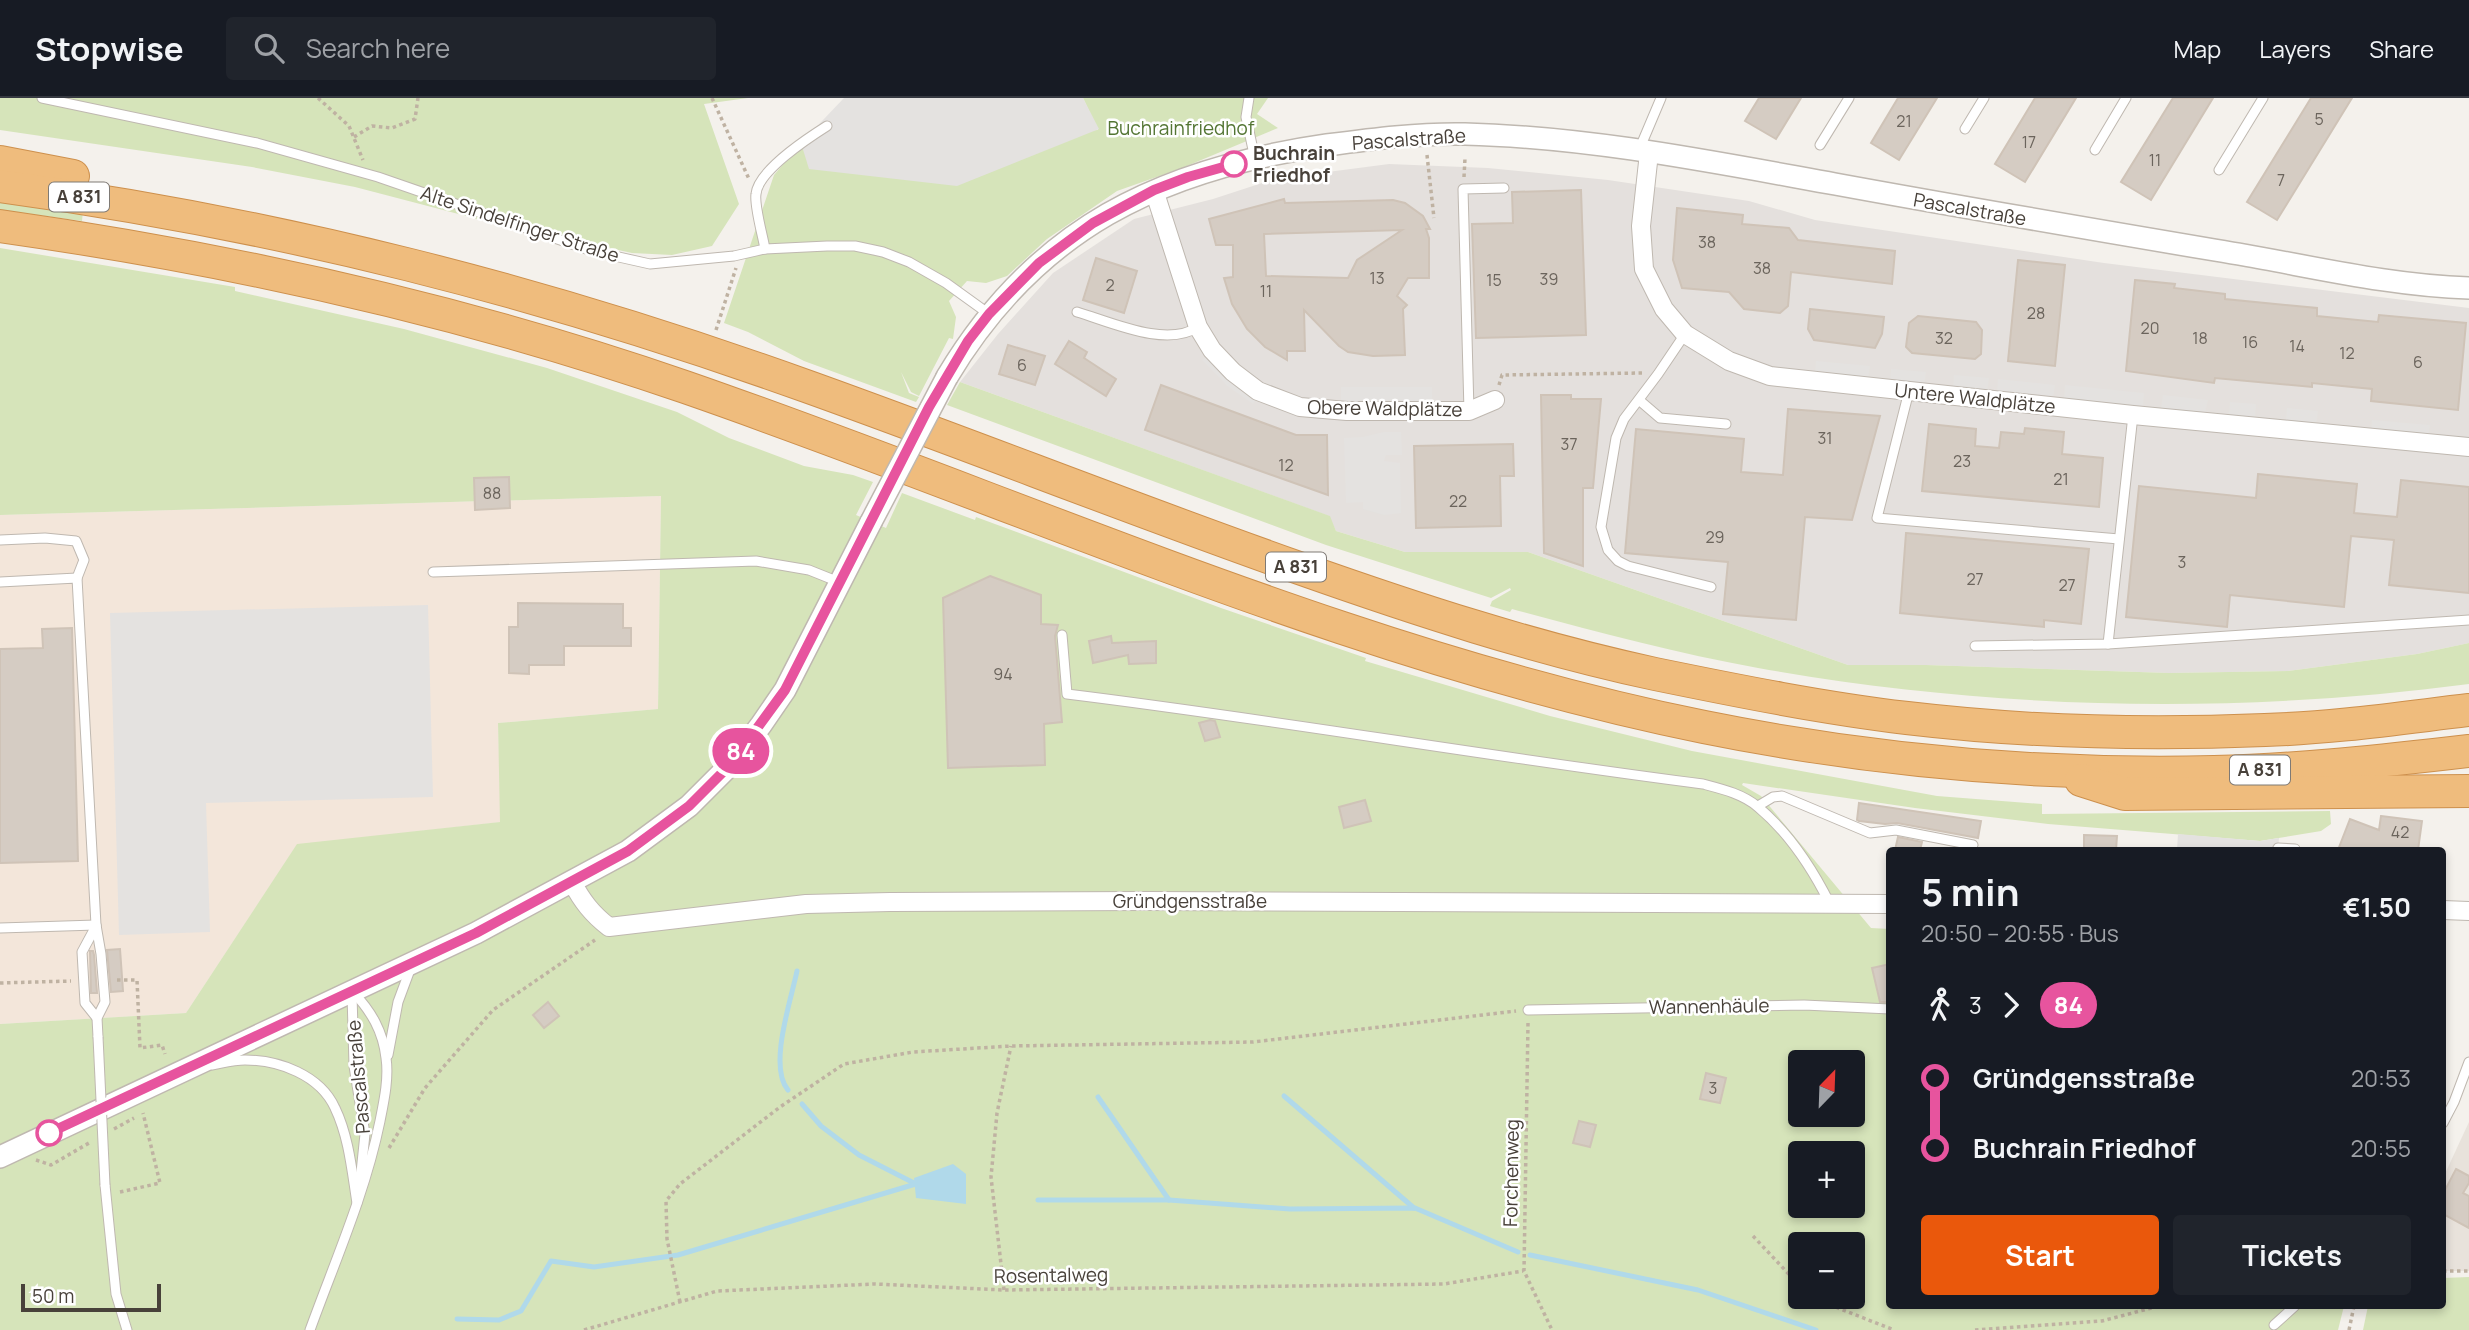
<!DOCTYPE html>
<html lang="en">
<head>
<meta charset="utf-8">
<style>
  body { margin:0; font-family:Manrope,sans-serif; background:#20242c; color:#f1f3f6; height:100vh; display:flex; flex-direction:column; font-size:26px; white-space:nowrap }
  * { box-sizing:border-box; margin:0 }
  p { font-size:23px; color:#9ea1a6 }
  .icon { flex:none; width:38px; height:38px; fill:none; stroke:currentColor; stroke-width:2; stroke-linecap:round; stroke-linejoin:round }
  .map { position:relative; flex:1; overflow:hidden }
  .side { position:absolute; left:1886px; top:749px; width:560px; height:462px; display:flex; flex-direction:column; background:#171b24; border-radius:7px; box-shadow:0 4px 10px #0003 }
  .side>* { flex:none }
  .badge { padding:0 14px; border-radius:23px; font-size:24px; line-height:46px }
  .needle { width:46px; rotate:23deg }
  .controls { position:absolute; left:1788px; top:952px; display:grid; gap:14px }
  .controls a { display:grid; place-items:center; width:77px; height:77px; border-radius:7px; background:#171b24; box-shadow:0 4px 10px #0003; font-size:35px }
  .scale { position:absolute; left:21px; bottom:18px; width:140px; box-sizing:border-box; padding-left:7px; border:4px solid #48413a; border-top:0; font-size:19px; line-height:24px; white-space:nowrap; color:#48413a; -webkit-text-stroke:5px #fff; paint-order:stroke }
  .map>.badge { position:absolute; translate:-50% -50%; box-shadow:0 0 0 4px #fff }
  .legs { display:flex; align-items:center; gap:10px; height:77px; padding:0 35px; font-size:23px }
  .legs p { margin-inline-start:auto }
  .overview { display:flex; align-items:center; justify-content:space-between; height:119px; padding:0 35px }
  h1 { font-size:38px; font-weight:700; line-height:52px }
  .primary-button { display:flex; gap:14px; margin-top:auto; padding:14px 35px }
  .primary-button a { flex:1; height:80px; border-radius:7px; background:#ea580c; color:#fff; font-size:28px; font-weight:700; line-height:80px; text-align:center }
  .primary-button a+a { background:#20242c; color:#f1f3f6 }
  ul { padding:0 35px; list-style:none }
  li { display:flex; align-items:center; gap:24px; height:70px; font-size:26px }
  li i { display:grid; place-items:center; width:10px; height:100%; margin:0 9px; background:currentColor }
  li i::after { content:''; width:18px; height:18px; margin:-9px; border:5px solid; border-radius:50%; background:#171b24 }
  li p { margin-inline-start:auto }
  li:first-child i { background:linear-gradient(#0000 50%,currentColor 0) }
  li:last-child i { background:linear-gradient(currentColor 50%,#0000 0) }
  header { display:flex; align-items:center; gap:42px; box-sizing:border-box; height:98px; padding:0 35px; background:#171b24; border-bottom:2px solid #363941 }
  header strong { font-size:33px }
  nav { display:flex; gap:38px; margin-inline-start:auto; font-size:24px }
  .search { width:490px; height:63px; background:#20242c; display:flex; align-items:center; gap:18px; box-sizing:border-box; padding:0 24px; border-radius:7px; color:#9ea1a6; font-size:26px }
  .map>svg:first-child { display:block }
</style>
</head>
<body>
<header>
<strong>Stopwise</strong>
<div class="search"><svg class="icon" aria-label="search" viewBox="0 0 24 24"><circle cx="10" cy="10" r="6"/><path d="M15 15l6 6"/></svg>Search here</div>
<nav><a>Map</a><a>Layers</a><a>Share</a></nav>
</header>
<div class="map">
<svg width="2469" height="1232" viewBox="0 0 2469 1232">
  <rect width="100%" height="100%" fill="#f4f1ec"/>
  <!-- residential -->
  <polygon fill="#e8e2db" points="2469,1024 2469,1173 2443,1173 2443,1080"/>
  <!-- commercial -->
  <polygon fill="#f3e6da" points="661,398 658,611 498,625 501,724 297,747 186,915 0,926 0,417"/>
  <!-- industrial -->
  <polygon fill="#e4e0dd" points="1389,66 1488,70 1608,82 1749,103 1815,122 2104,165 2469,210 2469,545 2417,556 2288,573 2169,575 1926,567 1848,567 1528,454 1405,454 1336,433 1329,418 960,284 998,236 1053,175 1134,121 1213,101 1274,81"/>
  <!-- green -->
  <g fill="#d6e4ba" fill-rule="evenodd">
    <polygon points="0,0 748,0 704,6 739,106 712,148 672,157 632,155 489,124 355,89 252,69 0,32"/>
    <polygon points="1083,0 1268,0 1257,16 1278,30 1182,70 1117,93 1047,141 1007,178 986,185 967,183 949,203 956,219 953,241 949,240 919,298 911,294 901,274 909,295 919,299 916,304 804,263 748,234 724,225 774,77 801,45 1098,32"/>
    <polygon points="0,101 83,113 82,123 0,112"/>
    <path d="M0,150L235,189V193L404,231L547,270L677,314L729,340L804,368L853,377L873,384L856,417L886,430L902,395L975,422L976,419L1221,510L1366,560L1365,563L1550,618L1692,653L1937,698L2042,706V716L2330,713L2331,726L2321,733L2260,743L2048,726L1915,710L1743,685L1742,687L1761,698L1871,830L1890,831V1208H2225L2227,1211L2238,1208H2344L2338,1232H0V926L186,915L297,746L500,724L498,625L658,611L661,398L0,417ZM1801,964H1853V1017H1801ZM1801,1055H1853V1108H1801ZM1801,1146H1853V1199H1801Z"/>
    <path d="M960,284L1330,418L1336,433L1405,454H1528L1848,567H1926L2169,575L2288,573L2417,556L2469,545V586C2233,617 1993,612 1758,570C1675,555 1593,533 1512,511L1510,514L1490,508L1492,503L1511,492L1510,490L1491,500L1326,447L947,307Z"/>
    <polygon points="2469,1179 2469,1232 2363,1232 2368,1208 2443,1208 2443,1180"/>
  </g>
  <!-- parking -->
  <g fill="#e4e2e0">
    <polygon points="844,0 1083,0 1099,31 957,88 809,71 801,45"/>
    <polygon points="1208,257 1257,301 1253,306 1227,288 1202,262"/>
    <polygon points="1816,263 1870,268 1868,283 1815,276"/>
    <polygon points="1891,271 1926,274 1924,288 1890,285"/>
    <polygon points="1954,277 1989,280 1987,294 1953,291"/>
    <polygon points="1998,281 2055,287 2053,300 1997,295"/>
    <polygon points="2065,287 2144,295 2143,308 2064,301"/>
    <polygon points="1341,289 1432,289 1432,305 1341,306"/>
    <polygon points="2163,297 2208,302 2205,315 2161,311"/>
    <polygon points="2230,304 2256,306 2255,320 2229,318"/>
    <polygon points="2287,310 2318,313 2316,327 2286,323"/>
    <polygon points="2372,322 2430,327 2428,342 2371,336"/>
    <polygon points="1384,334 1401,334 1402,357 1386,357 1384,363 1400,365 1401,415 1384,417 1363,411 1363,404 1346,405 1344,340 1363,339"/>
    <polygon points="428,507 433,699 206,705 210,834 119,837 110,515"/>
    <polygon points="2178,736 2260,743 2279,740 2278,752 2177,752"/>
  </g>
  <!-- water -->
  <polygon fill="#b0d9ea" points="953,1066 966,1076 966,1106 916,1100 914,1080"/>
  <g fill="none" stroke-linecap="round" stroke-linejoin="round">
    <!-- stream -->
    <g stroke="#b0d9ea" stroke-width="5">
      <path d="M788,992C768,969 791,902 797,873"/>
      <polyline points="1284,998 1414,1110"/>
      <polyline points="1098,999 1169,1102"/>
      <polyline points="802,1006 821,1028 859,1057 914,1085"/>
      <polyline points="1038,1102 1169,1102 1290,1111 1415,1110 1518,1154"/>
      <polyline points="1530,1157 1698,1192 1816,1232"/>
      <polyline points="457,1221 499,1222 521,1213 551,1163 594,1169 678,1157 919,1085"/>
    </g>
  </g>
  <!-- building -->
  <g fill="#d5ccc3" stroke="#cfc3b7" stroke-width="2" fill-rule="evenodd">
    <polygon points="1759,0 1801,0 1776,41 1745,23"/>
    <polygon points="1898,0 1937,0 1899,62 1871,45"/>
    <polygon points="2035,0 2076,0 2025,84 1995,66"/>
    <polygon points="2173,0 2213,0 2151,102 2121,84"/>
    <polygon points="2311,0 2352,0 2277,122 2247,104"/>
    <polygon points="1581,92 1586,237 1476,240 1472,126 1513,125 1512,94"/>
    <path d="M1284,101L1285,105L1393,102L1405,105L1423,118L1430,131H1426L1429,140V180H1408L1397,198L1407,207L1403,211L1405,257L1373,258L1348,254L1339,248L1304,212L1305,253H1287V262L1265,249L1247,231L1232,206L1224,180L1233,179V147H1216L1209,121ZM1402,132L1357,162L1348,180L1266,178L1264,136Z"/>
    <polygon points="1677,110 1743,117 1742,126 1789,130 1798,142 1895,153 1892,186 1791,174 1788,208 1780,215 1744,211 1729,194 1682,190 1673,162"/>
    <polygon points="1096,160 1137,173 1124,215 1083,202"/>
    <polygon points="2018,162 2065,167 2055,268 2008,263"/>
    <polygon points="2135,182 2175,186 2174,190 2225,196 2225,201 2317,210 2317,218 2378,224 2379,217 2466,225 2458,312 2371,303 2372,291 2312,285 2312,289 2215,280 2214,285 2126,273"/>
    <polygon points="1810,211 1884,219 1882,236 1875,250 1814,242 1808,231"/>
    <polygon points="1918,218 1976,224 1982,232 1981,256 1975,261 1912,255 1906,249 1909,225"/>
    <polygon points="1069,243 1087,254 1084,260 1116,281 1106,298 1055,266"/>
    <polygon points="1008,247 1045,258 1035,287 999,276"/>
    <polygon points="1161,287 1296,337 1327,337 1328,397 1145,332"/>
    <polygon points="1541,297 1571,297 1571,301 1601,301 1593,390 1583,390 1583,468 1544,455"/>
    <polygon points="1788,311 1880,318 1852,422 1805,419 1796,522 1723,516 1728,464 1625,455 1636,331 1744,341 1741,374 1783,377"/>
    <polygon points="1929,326 1976,331 1975,348 1999,350 2001,334 2024,336 2025,330 2064,334 2062,356 2103,360 2099,409 1922,393"/>
    <polygon points="1513,346 1514,378 1500,378 1501,428 1416,430 1414,348"/>
    <polygon points="2258,376 2357,386 2354,415 2397,419 2401,382 2469,389 2469,495 2389,487 2394,442 2351,438 2344,509 2230,497 2227,529 2126,519 2139,388 2256,400"/>
    <polygon points="509,379 510,410 475,412 474,380"/>
    <polygon points="1906,435 2089,451 2081,526 2044,522 2044,529 1900,515"/>
    <polygon points="990,478 1041,497 1041,526 1058,527 1055,538 1062,624 1044,626 1045,667 948,670 943,500"/>
    <polygon points="518,505 623,506 623,530 631,530 631,548 564,548 564,567 529,567 529,576 509,575 509,529 518,529"/>
    <polygon points="72,530 78,763 0,765 0,551 43,550 42,531"/>
    <polygon points="1111,538 1112,545 1156,543 1156,565 1129,566 1128,557 1093,565 1089,543"/>
    <polygon points="1210,622 1215,623 1220,639 1205,643 1199,625"/>
    <polygon points="1365,702 1371,723 1344,730 1339,709"/>
    <polygon points="1859,705 1981,723 1978,740 1897,725 1885,726 1859,723 1857,722"/>
    <polygon points="2381,718 2422,723 2418,752 2338,752 2350,721 2379,732"/>
    <polygon points="2084,737 2117,738 2116,752 2084,752"/>
    <polygon points="1898,739 1922,744 1920,752 1895,752"/>
    <polygon points="120,851 123,893 111,894 107,852"/>
    <polygon points="90,853 93,853 94,857 97,895 91,895"/>
    <polygon points="1890,866 1890,904 1880,904 1872,870"/>
    <polygon points="548,904 559,918 544,930 533,917"/>
    <polygon points="1706,975 1726,980 1720,1005 1700,1001"/>
    <polygon points="1579,1023 1596,1027 1590,1049 1573,1045"/>
    <polygon points="2456,1071 2469,1078 2469,1085 2463,1095 2469,1098 2469,1130 2443,1116 2443,1096"/>
  </g>
  <g fill="none" stroke-linecap="round" stroke-linejoin="round">
    <!-- service casing -->
    <g stroke="#bfb8b0" stroke-width="11">
      <g id="service">
        <polyline points="42,0 257,45 378,79 592,153 650,166 734,158 765,151 827,148 855,148 883,154 909,164 946,185 989,216"/>
        <polyline points="1249,0 1246,19 1255,61"/>
        <polyline points="1965,31 1984,0"/>
        <polyline points="1820,47 1849,0"/>
        <polyline points="1639,52 1661,0"/>
        <polyline points="2095,52 2126,0"/>
        <polyline points="2219,72 2263,0"/>
        <path d="M765,151C763,138 754,108 756,96C758,73 808,40 827,28"/>
        <path d="M1077,214C1111,224 1166,250 1198,229"/>
        <polyline points="1685,236 1658,276 1624,321 1616,340 1601,429 1608,452 1618,463 1628,468 1711,489"/>
        <polyline points="1909,293 1877,420 2119,441"/>
        <polyline points="1639,302 1660,320 1726,326"/>
        <polyline points="1469,313 1463,91 1504,90"/>
        <polyline points="0,442 45,440 76,443 84,462 77,480"/>
        <polyline points="433,474 756,463 809,472 839,484"/>
        <polyline points="0,484 77,480 96,827 101,856 105,904 97,920 98,939"/>
        <path d="M1062,537L1067,596C1279,622 1490,659 1703,686C1722,691 1743,696 1758,709C1788,734 1813,772 1830,806"/>
        <polyline points="2108,546 2133,317"/>
        <polyline points="1975,548 2108,546 2469,522"/>
        <polyline points="1758,708 1773,699 1782,698 1870,735 1896,732 1973,747"/>
        <polyline points="2277,752 2278,750 2295,751 2295,752"/>
        <polyline points="96,828 82,854 85,905 97,920"/>
        <polyline points="0,830 96,827"/>
        <polyline points="352,896 354,968 365,1036 360,1084"/>
        <polyline points="1528,912 1804,907 1890,911"/>
        <polyline points="388,957 398,904 411,869"/>
        <path d="M212,967C223,965 234,962 245,962C279,962 320,977 335,1010C349,1039 352,1074 357,1105"/>
        <polyline points="2443,1025 2454,1004 2469,964"/>
        <polyline points="105,1087 116,1196 127,1232"/>
        <polyline points="2274,1227 2295,1208"/>
        <path d="M310,1232C335,1163 365,1096 380,1023C384,1003 389,980 386,960C383,933 371,913 353,894"/>
      </g>
    </g>
    <!-- minor casing -->
    <g stroke="#bfb8b0" stroke-width="20">
      <g id="minor">
        <polyline points="1649,55 1641,128 1644,171 1664,211 1685,236 1729,263 1770,278 2133,317 2469,349"/>
        <polyline points="1154,92 1198,229 1212,252 1233,274 1258,293 1300,309 1347,313 1469,313 1495,302"/>
        <path d="M572,784C582,803 592,816 609,829L806,806L890,804L1145,803L1890,806"/>
        <polyline points="2443,812 2469,813"/>
      </g>
    </g>
    <!-- tertiary casing -->
    <g stroke="#bfb8b0" stroke-width="24">
      <g id="tertiary">
        <path d="M947,279C1036,130 1160,71 1327,47C1373,41 1419,35 1465,36C1589,39 1713,64 1835,86C1971,111 2108,134 2244,157C2318,170 2394,188 2469,190"/>
        <polyline points="0,1059 476,835 628,753 689,708 731,666 761,627 785,592 871,424"/>
      </g>
    </g>
    <!-- motorway casing -->
    <g stroke="#cd904d" stroke-width="34">
      <g id="motorway">
        <polyline points="0,64 73,78"/>
        <path d="M0,88C280,126 541,193 806,288C971,347 1134,412 1299,470C1415,511 1534,550 1655,576C1738,593 1823,610 1907,620C2025,634 2146,637 2265,632C2334,630 2401,620 2469,612"/>
        <path d="M0,128C233,161 462,212 685,289C1023,406 1352,558 1704,629C1872,663 2043,678 2214,674C2299,672 2384,663 2469,653"/>
        <polyline points="2081,682 2125,696 2469,693"/>
      </g>
    </g>
    <!-- path -->
    <g stroke="#bfb2a2" stroke-width="3.5" stroke-dasharray="3.5 3.5" stroke-linecap="butt">
      <polyline points="318,0 349,28 363,62"/>
      <polyline points="712,0 749,81"/>
      <polyline points="354,39 372,28 392,30 415,21 418,0"/>
      <polyline points="1427,57 1434,120"/>
      <polyline points="1464,79 1465,60"/>
      <polyline points="716,232 736,170"/>
      <polyline points="1499,287 1502,277 1642,275"/>
      <polyline points="117,882 137,882 140,950 162,947 165,956"/>
      <polyline points="0,885 71,883"/>
      <polyline points="1528,925 1524,1173 1552,1232"/>
      <polyline points="114,1031 134,1020"/>
      <polyline points="389,1050 425,990 493,912 595,842"/>
      <polyline points="36,1062 51,1067 89,1045"/>
      <polyline points="120,1094 160,1085 143,1015"/>
      <polyline points="1753,1138 1801,1189"/>
      <polyline points="2443,1173 2469,1173"/>
      <polyline points="1004,1192 991,1079 997,1015 1011,948"/>
      <polyline points="1810,1199 1894,1232"/>
      <polyline points="680,1204 667,1141 666,1103 680,1086 780,1009 844,966 913,954 1011,948 1253,944 1516,913"/>
      <polyline points="584,1232 717,1193 875,1186 1004,1192 1444,1186 1523,1173"/>
      <polyline points="1975,1232 2102,1223 2159,1208"/>
      <polyline points="2349,1232 2354,1208"/>
    </g>
    <!-- service -->
    <use href="#service" stroke="#fff" stroke-width="9"/>
    <!-- minor -->
    <use href="#minor" stroke="#fff" stroke-width="18"/>
    <!-- tertiary -->
    <use href="#tertiary" stroke="#fff" stroke-width="21"/>
    <!-- motorway -->
    <use href="#motorway" stroke="#efbc7d" stroke-width="32"/>
    <!-- service-bridge casing -->
    <g stroke="#bfb8b0" stroke-width="11" stroke-linecap="butt">
      <polyline id="service-bridge" points="98,939 105,1087"/>
    </g>
    <!-- tertiary-bridge casing -->
    <g stroke="#bfb8b0" stroke-width="24" stroke-linecap="butt">
      <polyline id="tertiary-bridge" points="871,424 947,279"/>
    </g>
    <!-- service-bridge -->
    <use href="#service-bridge" stroke="#fff" stroke-width="9"/>
    <!-- tertiary-bridge -->
    <use href="#tertiary-bridge" stroke="#fff" stroke-width="21"/>
  </g>
  <g fill="none" stroke-linecap="round" stroke-linejoin="round">
    <!-- line-1 casing -->
    <g stroke="#fff" stroke-width="16">
      <polyline id="line-1" points="49,1035 476,835 628,753 689,708 731,666 785,592 929,309 968,243 989,216 1039,165 1093,125 1154,92 1188,79 1234,66"/>
    </g>
    <!-- line-1 -->
    <use href="#line-1" stroke="#e7549e" stroke-width="10"/>
  </g>
  <!-- markers -->
  <g fill="#fff" stroke="#e7549e" stroke-width="3.5">
    <circle cx="1234" cy="66" r="12"/>
    <circle cx="49" cy="1035" r="12"/>
  </g>
  <g text-anchor="middle" stroke-width="5" stroke-linejoin="round" paint-order="stroke">
    <!-- number labels -->
    <g font-size="16" fill="#6b645c">
      <text x="2319" y="27">5</text>
      <text x="1904" y="29">21</text>
      <text x="2029" y="50">17</text>
      <text x="2155" y="68">11</text>
      <text x="2281" y="88">7</text>
      <text x="1707" y="150">38</text>
      <text x="1762" y="176">38</text>
      <text x="1377" y="186">13</text>
      <text x="1549" y="187">39</text>
      <text x="1494" y="188">15</text>
      <text x="1110" y="193">2</text>
      <text x="1266" y="199">11</text>
      <text x="2036" y="221">28</text>
      <text x="2150" y="236">20</text>
      <text x="1944" y="246">32</text>
      <text x="2200" y="246">18</text>
      <text x="2250" y="250">16</text>
      <text x="2297" y="254">14</text>
      <text x="2347" y="261">12</text>
      <text x="2418" y="270">6</text>
      <text x="1022" y="273">6</text>
      <text x="1825" y="346">31</text>
      <text x="1569" y="352">37</text>
      <text x="1962" y="369">23</text>
      <text x="1286" y="373">12</text>
      <text x="2061" y="387">21</text>
      <text x="492" y="401">88</text>
      <text x="1458" y="409">22</text>
      <text x="1715" y="445">29</text>
      <text x="2182" y="470">3</text>
      <text x="1975" y="487">27</text>
      <text x="2067" y="493">27</text>
      <text x="1003" y="582">94</text>
      <text x="2400" y="740">42</text>
      <text x="1713" y="996">3</text>
    </g>
    <!-- shield labels -->
    <g fill="#fff" stroke="#7f7a75" stroke-width="2">
      <rect x="49" y="84.5" width="60" height="29" rx="5"/>
      <rect x="1266" y="454.5" width="60" height="29" rx="5"/>
      <rect x="2230" y="657.5" width="60" height="29" rx="5"/>
    </g>
    <g font-size="18" font-weight="bold" fill="#48413a">
      <text x="79" y="105">A 831</text>
      <text x="1296" y="475">A 831</text>
      <text x="2260" y="678">A 831</text>
    </g>
    <!-- park labels -->
    <g font-size="19" fill="#537533" stroke="#fff">
      <text x="1181" y="37">Buchrainfriedhof</text>
    </g>
    <!-- street labels -->
    <g font-size="19" fill="#48413a" stroke="#fff">
      <text transform="translate(1409 41) rotate(-4)" y="7">Pascalstraße</text>
      <text transform="translate(1970 111) rotate(10)" y="7">Pascalstraße</text>
      <text transform="translate(520 126) rotate(18)" y="7">Alte Sindelfinger Straße</text>
      <text transform="translate(1975 300) rotate(6)" y="7">Untere Waldplätze</text>
      <text transform="translate(1385 310) rotate(1)" y="7">Obere Waldplätze</text>
      <text x="1190" y="810">Gründgensstraße</text>
      <text transform="translate(1709 908) rotate(-1)" y="7">Wannenhäule</text>
      <text transform="translate(358 979) rotate(-95)" y="7">Pascalstraße</text>
      <text transform="translate(1511 1075) rotate(-89)" y="7">Forchenweg</text>
      <text transform="translate(1051 1177) rotate(-1)" y="7">Rosentalweg</text>
    </g>
    <!-- stop labels -->
    <g font-size="19" font-weight="bold" fill="#48413a" stroke="#fff" text-anchor="start">
      <text x="1253" y="62">Buchrain<tspan x="1253" dy="22">Friedhof</tspan></text>
    </g>
  </g>
</svg>
<div class="controls">
<a><svg class="needle" viewBox="-14 -14 28 28"><path d="M0-13l5 13h-10z" fill="#e53935"/><path d="M0 13l5-13h-10z" fill="#9ea1a6"/></svg></a>
<a>+</a>
<a>−</a>
</div>
<div class="scale">50 m</div>
<b class="badge" style="left:741px;top:653px;background:#e7549e;color:#fff">84</b>
<section class="side">
<div class="overview"><div><h1>5 min</h1><p>20:50 – 20:55 · Bus</p></div><b>€1.50</b></div>
<div class="legs"><svg class="icon" aria-label="walk" viewBox="0 0 24 24"><circle cx="13" cy="4" r="2"/><path d="M13 8l-2 6 4 7M11 14l-3 7M7 12l3-4h3l4 4"/></svg>3<svg class="icon" aria-label="forward" viewBox="0 0 24 24"><path d="M9 5l7 7-7 7"/></svg><b class="badge" style="background:#e7549e;color:#fff">84</b></div>
<ul>
<li><i style="color:#e7549e"></i><b>Gründgensstraße</b><p>20:53</p></li>
<li><i style="color:#e7549e"></i><b>Buchrain Friedhof</b><p>20:55</p></li>
</ul>
<div class="primary-button"><a>Start</a><a>Tickets</a></div>
</section>
</div>
</body>
</html>
